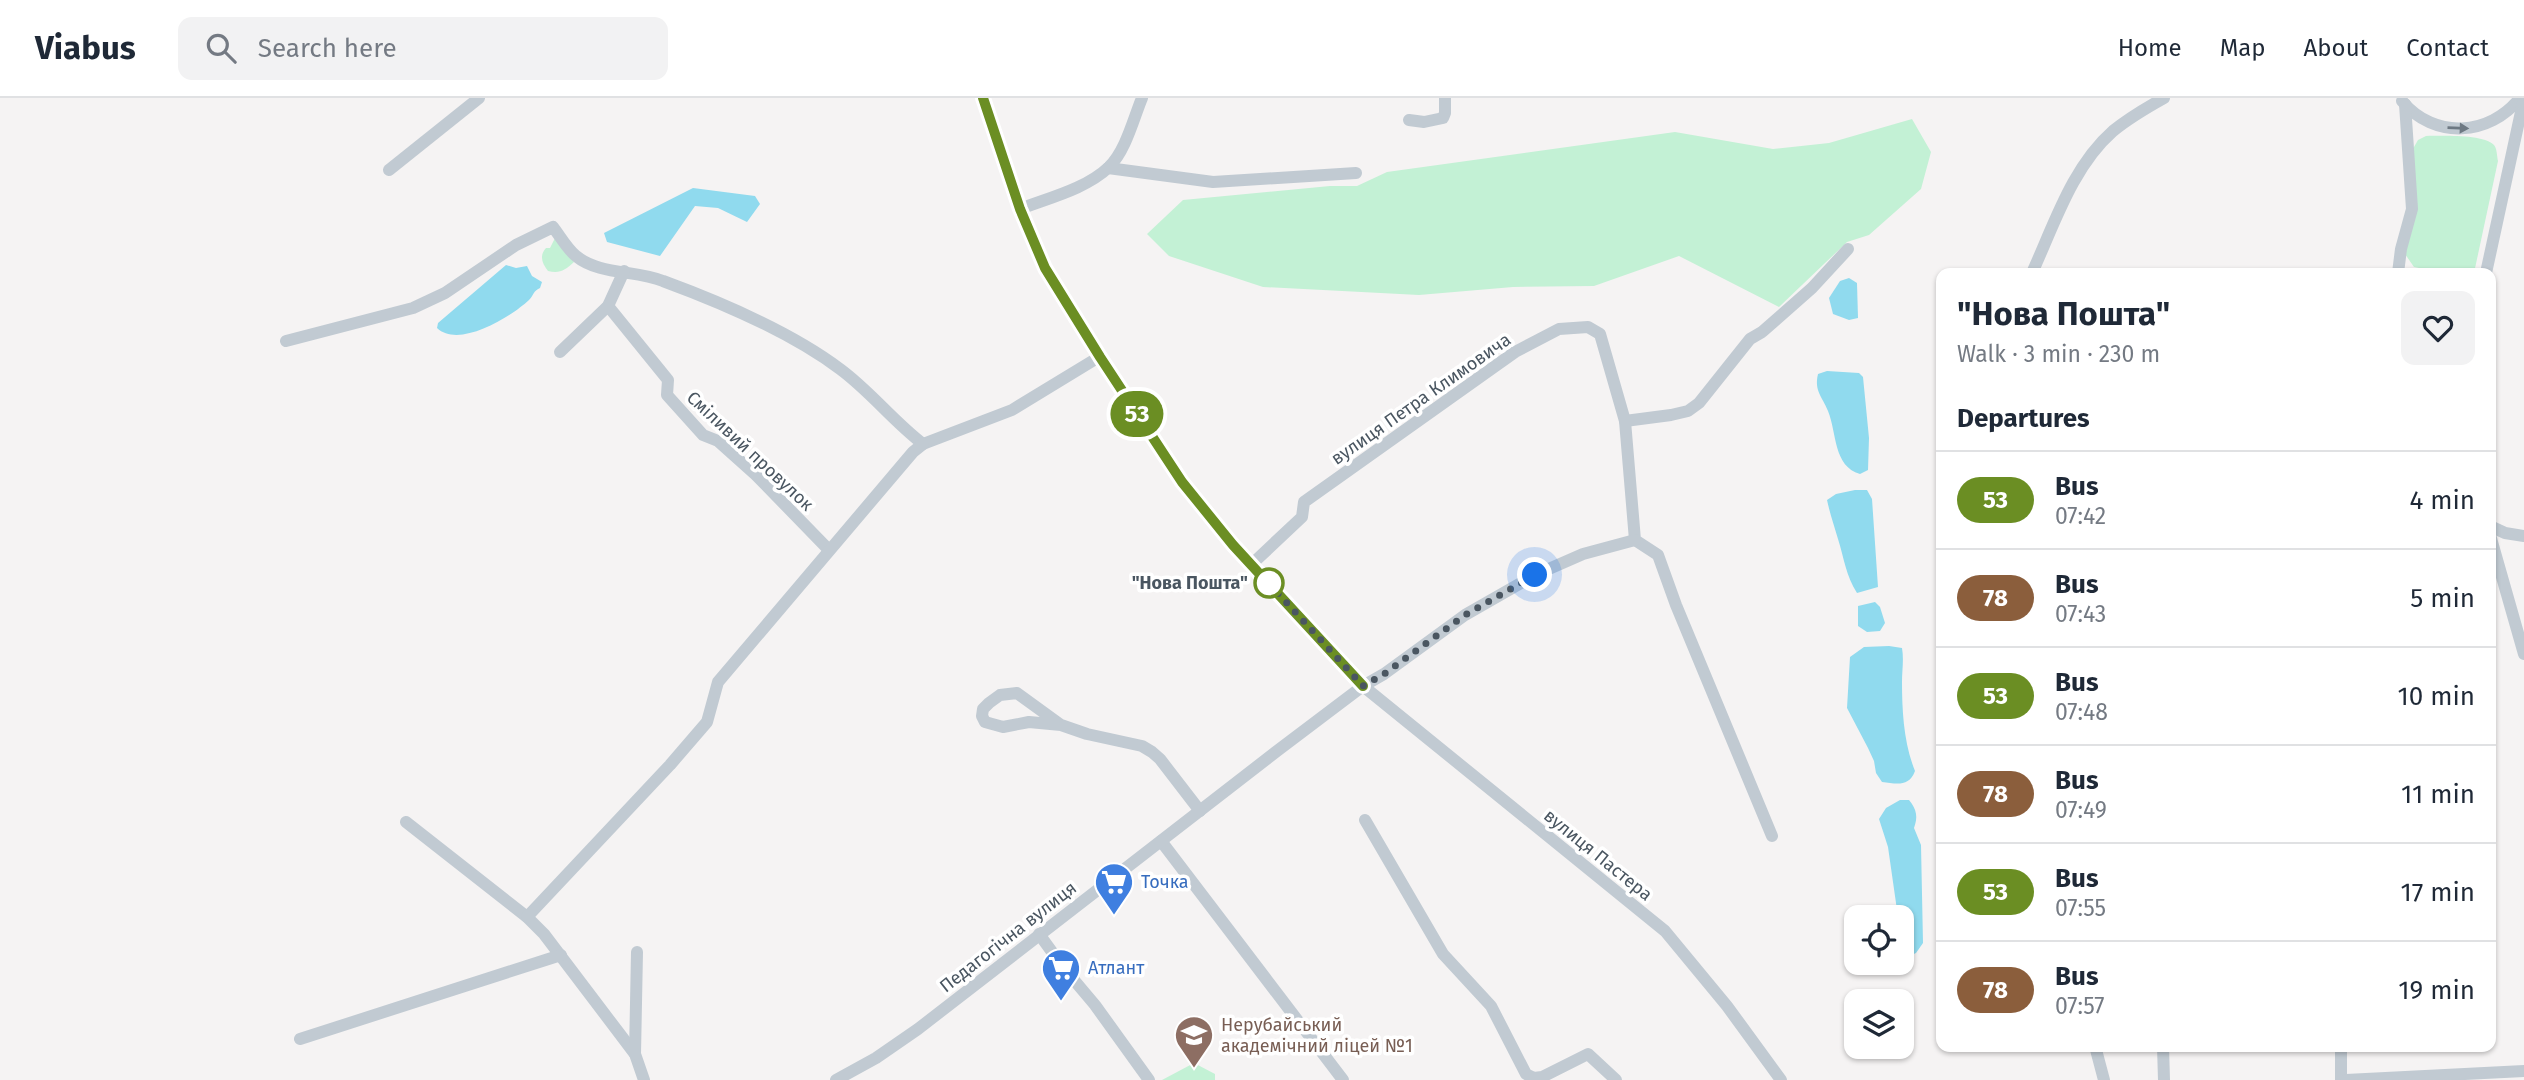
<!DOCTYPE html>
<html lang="en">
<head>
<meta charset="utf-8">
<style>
  body { margin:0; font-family:"Fira Sans",sans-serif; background:#f2f2f3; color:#1f2937; height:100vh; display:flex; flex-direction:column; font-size:26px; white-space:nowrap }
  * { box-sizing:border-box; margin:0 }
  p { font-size:23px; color:#747a83 }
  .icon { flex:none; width:38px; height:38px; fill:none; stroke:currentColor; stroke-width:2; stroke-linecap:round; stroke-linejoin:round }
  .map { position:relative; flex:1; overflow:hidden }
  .side { position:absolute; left:1936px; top:170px; width:560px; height:784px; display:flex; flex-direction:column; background:#fff; border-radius:14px; box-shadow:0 2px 5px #0004 }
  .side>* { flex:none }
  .badge { padding:0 14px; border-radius:23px; font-size:24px; line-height:46px }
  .tools { position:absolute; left:1844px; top:807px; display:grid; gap:14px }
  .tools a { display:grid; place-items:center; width:70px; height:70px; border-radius:14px; background:#fff; box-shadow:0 2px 5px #0004; font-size:35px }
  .you { position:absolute; width:35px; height:35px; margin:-18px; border:5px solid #fff; border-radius:50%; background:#1a73e8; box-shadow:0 0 0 10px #1a73e833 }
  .map>.badge { position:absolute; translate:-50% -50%; box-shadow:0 0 0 4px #fff }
  h2 { padding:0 21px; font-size:26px; line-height:63px }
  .round { display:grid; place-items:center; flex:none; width:74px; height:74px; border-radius:14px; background:#f2f2f3 }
  .head { display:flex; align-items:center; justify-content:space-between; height:119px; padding:0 21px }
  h1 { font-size:33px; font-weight:700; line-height:52px }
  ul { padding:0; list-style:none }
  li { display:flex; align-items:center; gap:21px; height:98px; padding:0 21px; border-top:2px solid #e0e1e3 }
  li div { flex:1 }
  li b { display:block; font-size:26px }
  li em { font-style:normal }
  li .badge { min-width:77px; font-weight:700; text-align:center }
  header { display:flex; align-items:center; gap:42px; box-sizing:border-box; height:98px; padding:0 35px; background:#fff; border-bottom:2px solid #e0e1e3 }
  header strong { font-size:33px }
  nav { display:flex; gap:38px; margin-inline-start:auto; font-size:24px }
  .search { width:490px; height:63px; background:#f2f2f3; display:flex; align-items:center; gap:18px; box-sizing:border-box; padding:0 24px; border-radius:14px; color:#747a83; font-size:26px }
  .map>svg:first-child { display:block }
</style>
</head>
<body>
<header>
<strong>Viabus</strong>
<div class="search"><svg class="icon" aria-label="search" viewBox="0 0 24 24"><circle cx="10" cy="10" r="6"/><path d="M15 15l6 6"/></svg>Search here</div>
<nav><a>Home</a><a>Map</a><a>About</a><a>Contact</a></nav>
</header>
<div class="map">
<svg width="2524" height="982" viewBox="0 0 2524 982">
  <rect width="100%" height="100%" fill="#f5f3f3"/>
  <!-- green -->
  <g fill="#c3f1d5">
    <polygon points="1912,21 1931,54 1921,91 1869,137 1847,144 1779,209 1679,158 1594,188 1513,189 1419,197 1263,189 1169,158 1147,136 1183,102 1330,88 1357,88 1387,74 1675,34 1773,51 1829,45"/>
    <path d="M2426,38C2441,38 2483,36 2494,47C2497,50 2497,59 2498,63L2474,175H2444L2414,169L2405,156L2414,49L2418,42Z"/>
    <path d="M555,140L574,164C565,172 560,176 548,173C542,165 539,158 546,150H550Z"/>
    <polygon points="1194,965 1215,976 1215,982 1162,982"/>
  </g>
  <!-- water -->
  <g fill="#90daee">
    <polygon points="693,90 755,98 760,106 747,124 718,110 695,108 660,158 607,144 604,135"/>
    <path d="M506,167L516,170L527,168L532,178L542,184L540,190C533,193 534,197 529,202C511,219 459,251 437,230L438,225Z"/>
    <polygon points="1849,180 1857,185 1858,220 1849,222 1833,216 1829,200 1840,183"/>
    <path d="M1827,273L1859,275L1863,279L1869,340L1868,372L1860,376C1833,368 1837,335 1828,313C1822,298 1814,293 1818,276Z"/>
    <path d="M1855,392H1867L1872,401L1878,489L1857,495C1846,478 1844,460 1838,441C1834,427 1830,416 1827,402L1836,396Z"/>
    <polygon points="1875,504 1880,509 1885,525 1880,533 1867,534 1858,528 1858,508"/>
    <path d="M1889,548L1902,550C1904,562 1902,572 1902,584C1902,614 1904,646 1915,673C1909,689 1897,686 1882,684L1876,675L1874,663L1868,650L1847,610L1850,559L1864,549Z"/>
    <path d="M1900,702H1909C1917,712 1918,719 1914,730L1921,747L1923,845L1916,855L1905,860L1902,854V819H1898L1888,749L1879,721L1886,710Z"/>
  </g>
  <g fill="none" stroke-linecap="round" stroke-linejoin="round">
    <!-- minor -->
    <g stroke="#c1cad2" stroke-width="12">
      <polyline points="983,0 1020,111 1045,170 1099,259 1182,384 1233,447 1363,588 1665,833 1727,908 1781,982"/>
      <path d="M2402,3C2434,42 2490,38 2520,0"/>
      <polyline points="1409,22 1424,24 1443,20 1445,15 1445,0"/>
      <polyline points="1108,70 1213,84 1356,75"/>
      <polyline points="389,72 479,0"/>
      <path d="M1020,111C1048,100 1086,91 1109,69C1126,52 1133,22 1142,0"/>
      <path d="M2032,175C2054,127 2072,69 2113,33C2129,20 2146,10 2164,0"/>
      <polyline points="2398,175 2401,151 2412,111 2405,6"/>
      <polyline points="2486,175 2524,0"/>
      <polyline points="608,208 668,282 667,297 703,337 718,343 756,377 829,452"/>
      <path d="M286,243L413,210L445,195L516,147L553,129C560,138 567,151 576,158C599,177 636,172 663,183C720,204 791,234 840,271C870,293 893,323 923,346L1012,312L1099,259"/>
      <polyline points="560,254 608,208 624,173"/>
      <polyline points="1625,323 1671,317 1688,313 1699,305 1750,241 1762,234 1812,190 1848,151"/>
      <polyline points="2490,428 2505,435 2524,438"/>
      <polyline points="2490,437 2524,556"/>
      <polyline points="1252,466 1302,419 1304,404 1515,254 1559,231 1588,229 1600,236 1625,323 1635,442 1658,457 1676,507 1772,738"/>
      <polyline points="1061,627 1029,624 1003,629 985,624 982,618 983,611 989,605 1000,597 1017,595 1061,627 1087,636 1142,648 1152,654 1160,661 1200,713"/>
      <polyline points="1365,722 1443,856 1491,908 1526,976 1534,980 1542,979 1588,956 1616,982"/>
      <polyline points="406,724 527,819 544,836 635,956 644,982"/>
      <polyline points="1161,743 1343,982"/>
      <polyline points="527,819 670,667 707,624 718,584 913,354 923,346"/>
      <polyline points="1039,836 1063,869 1095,907 1149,982"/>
      <polyline points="300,941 561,857"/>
      <polyline points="2095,948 2104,982"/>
      <polyline points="2163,948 2164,982"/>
      <polyline points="635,956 637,854"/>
      <polyline points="836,982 876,960 918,931 1277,653 1363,588 1384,576 1465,517 1535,477 1583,456 1635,442"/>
      <polyline points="2341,982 2341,948"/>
      <polyline points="2346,982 2524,973"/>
    </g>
  </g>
  <!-- one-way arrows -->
  <defs><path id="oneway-solid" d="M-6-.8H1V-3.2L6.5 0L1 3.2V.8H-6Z" transform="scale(1.75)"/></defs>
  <use fill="#6e7983" href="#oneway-solid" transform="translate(2458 30) rotate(2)"/>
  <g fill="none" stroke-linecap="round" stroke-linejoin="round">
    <!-- line casing -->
    <g stroke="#fff" stroke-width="16">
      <polyline id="line" points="983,0 1020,111 1045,170 1100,259 1182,384 1233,447 1363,588"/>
    </g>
    <!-- line -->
    <use href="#line" stroke="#6b8e23" stroke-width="10"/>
    <!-- walk -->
    <polyline stroke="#4a5661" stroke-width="7" stroke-dasharray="0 12.6" points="1269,485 1265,481 1363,588 1384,576 1465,517 1535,477"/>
  </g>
  <!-- icons -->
  <defs>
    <g id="supermarket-pin" transform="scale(2.0125)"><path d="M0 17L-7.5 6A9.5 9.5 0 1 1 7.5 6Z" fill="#3f7fe0" stroke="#fff"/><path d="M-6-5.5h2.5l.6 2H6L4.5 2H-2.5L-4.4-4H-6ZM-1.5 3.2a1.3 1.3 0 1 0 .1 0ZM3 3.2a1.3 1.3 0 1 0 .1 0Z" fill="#fff"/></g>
    <g id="school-pin" transform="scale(2.0125)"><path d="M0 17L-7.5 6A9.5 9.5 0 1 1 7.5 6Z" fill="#8d6e63" stroke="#fff"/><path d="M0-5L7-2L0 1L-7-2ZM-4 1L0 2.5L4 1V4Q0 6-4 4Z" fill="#fff"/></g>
  </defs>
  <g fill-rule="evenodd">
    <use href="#supermarket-pin" x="1114" y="784"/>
    <use href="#supermarket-pin" x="1061" y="870"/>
    <use href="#school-pin" x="1194" y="937"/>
  </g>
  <!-- markers -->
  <circle fill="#fff" stroke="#6b8e23" stroke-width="3.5" cx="1269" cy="485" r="14"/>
  <g text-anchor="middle" stroke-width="7" stroke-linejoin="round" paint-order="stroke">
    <!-- street labels -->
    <g font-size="18" fill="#4a5661" stroke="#fff">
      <text transform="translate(1421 301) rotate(-35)" y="6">вулиця Петра Климовича</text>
      <text transform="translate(750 353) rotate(43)" y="6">Сміливий провулок</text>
      <text transform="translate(1598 757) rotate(39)" y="6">вулиця Пастера</text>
      <text transform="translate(1008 839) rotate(-38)" y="6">Педагогічна вулиця</text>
    </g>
    <!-- stop labels -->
    <g font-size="18" font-weight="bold" fill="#4a5661" stroke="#fff" text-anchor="end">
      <text x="1248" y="491">"Нова Пошта"</text>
    </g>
    <!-- shop labels -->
    <g font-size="18" fill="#366cbe" stroke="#fff" text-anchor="start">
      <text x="1141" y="790">Точка</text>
      <text x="1088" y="876">Атлант</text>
    </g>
    <!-- education labels -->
    <g font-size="18" fill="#785e54" stroke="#fff" text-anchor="start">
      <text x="1221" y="933">Нерубайський<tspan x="1221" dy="21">академічний ліцей №1</tspan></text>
    </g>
  </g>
</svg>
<div class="tools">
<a><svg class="icon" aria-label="locate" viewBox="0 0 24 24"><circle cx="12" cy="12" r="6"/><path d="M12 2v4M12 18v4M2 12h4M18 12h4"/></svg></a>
<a><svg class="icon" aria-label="layers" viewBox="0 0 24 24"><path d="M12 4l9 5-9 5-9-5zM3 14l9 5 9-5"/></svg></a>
</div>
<div class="you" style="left:1535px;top:477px"></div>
<b class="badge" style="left:1137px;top:316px;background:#6b8e23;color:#fff">53</b>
<section class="side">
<div class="head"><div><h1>&quot;Нова Пошта&quot;</h1><p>Walk · 3 min · 230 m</p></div><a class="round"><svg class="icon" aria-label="heart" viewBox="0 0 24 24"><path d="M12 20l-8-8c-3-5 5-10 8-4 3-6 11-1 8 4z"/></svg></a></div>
<h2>Departures</h2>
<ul>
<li><span class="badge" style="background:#6b8e23;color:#fff">53</span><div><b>Bus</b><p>07:42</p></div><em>4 min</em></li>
<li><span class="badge" style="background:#8b5e3c;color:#fff">78</span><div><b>Bus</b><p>07:43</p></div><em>5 min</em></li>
<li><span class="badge" style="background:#6b8e23;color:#fff">53</span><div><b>Bus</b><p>07:48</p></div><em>10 min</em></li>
<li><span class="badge" style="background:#8b5e3c;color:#fff">78</span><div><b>Bus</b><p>07:49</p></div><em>11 min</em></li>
<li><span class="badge" style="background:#6b8e23;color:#fff">53</span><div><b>Bus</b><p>07:55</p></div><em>17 min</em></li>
<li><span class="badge" style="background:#8b5e3c;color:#fff">78</span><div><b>Bus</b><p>07:57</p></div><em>19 min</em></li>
</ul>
</section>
</div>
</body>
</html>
